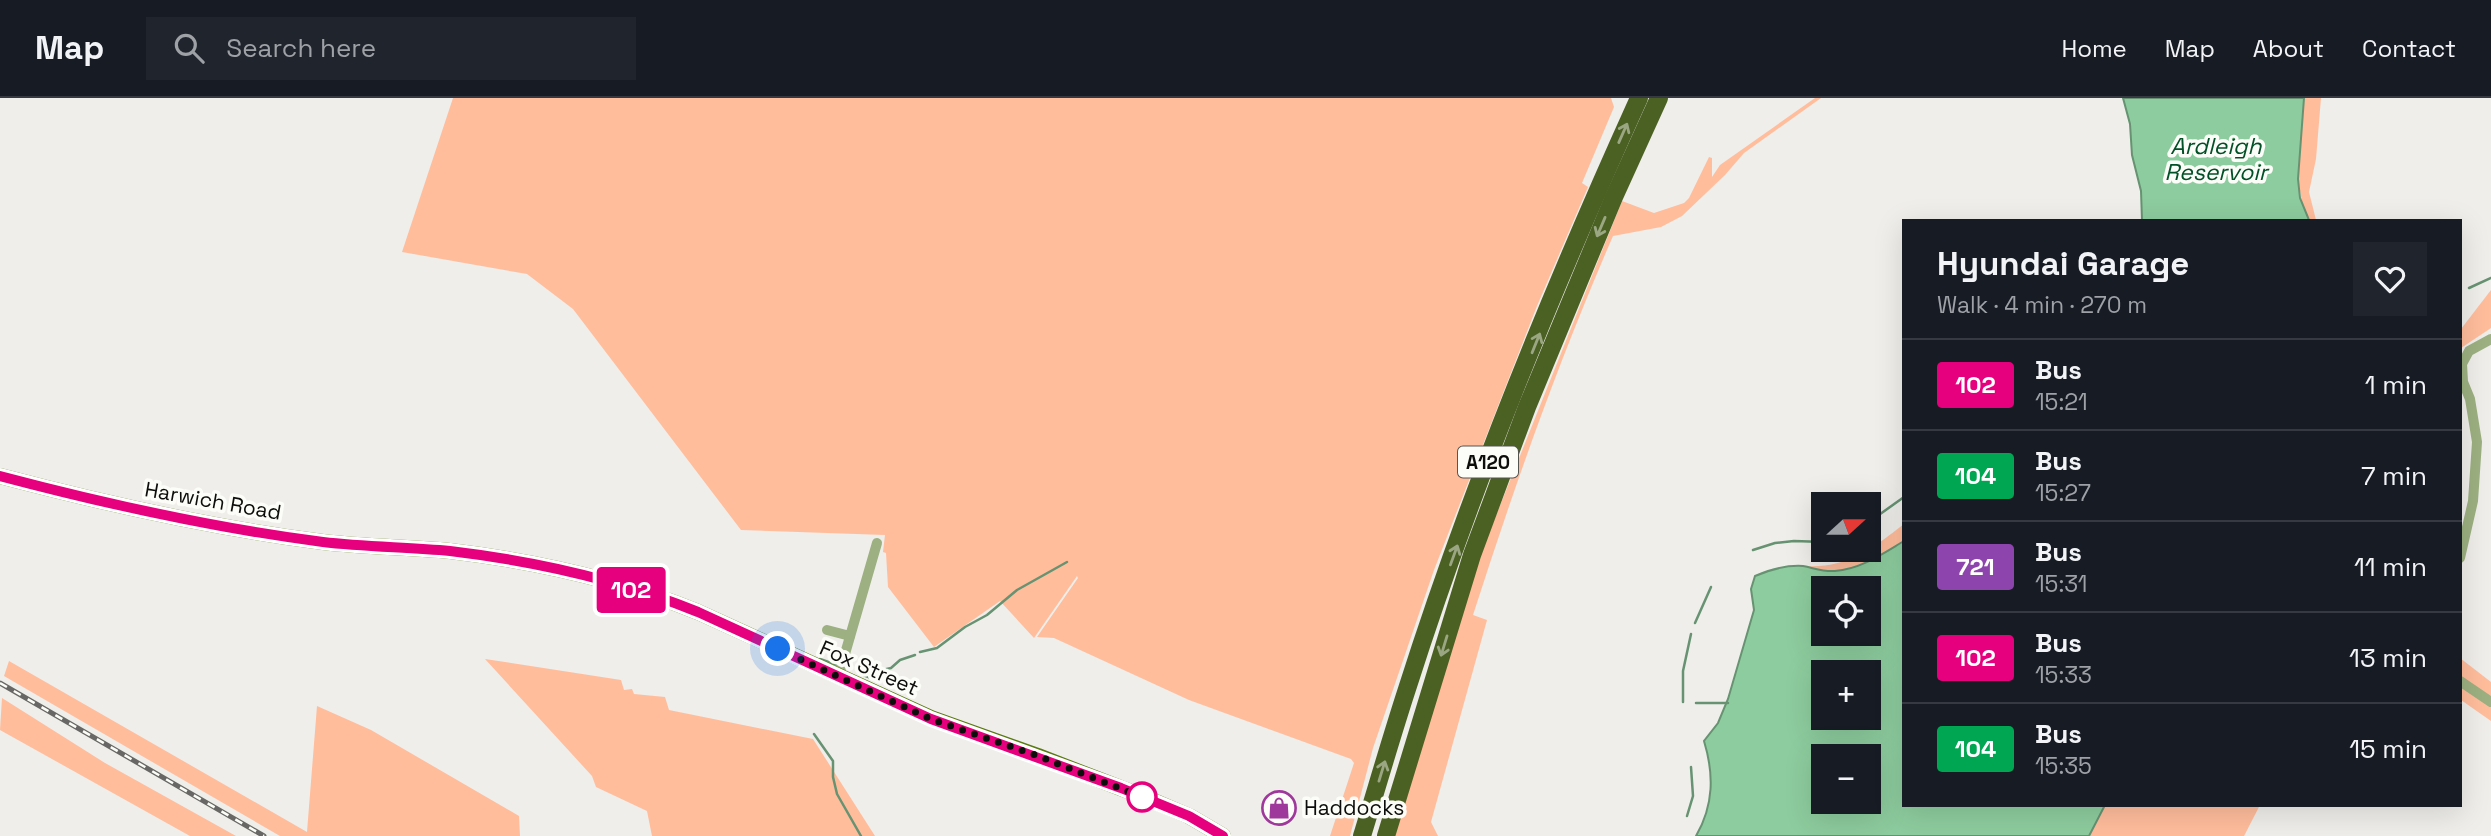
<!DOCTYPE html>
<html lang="en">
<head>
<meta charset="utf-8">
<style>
  body { margin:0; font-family:"Space Grotesk",sans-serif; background:#20242c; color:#f1f3f6; height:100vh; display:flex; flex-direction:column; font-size:26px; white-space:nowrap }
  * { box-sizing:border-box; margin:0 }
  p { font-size:23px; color:#9ea1a6 }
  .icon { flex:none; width:38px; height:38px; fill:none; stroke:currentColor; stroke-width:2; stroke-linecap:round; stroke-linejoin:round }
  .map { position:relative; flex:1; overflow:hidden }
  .panel { position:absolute; left:1902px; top:121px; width:560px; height:588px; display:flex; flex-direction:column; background:#171b24; border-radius:0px; box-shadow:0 7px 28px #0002 }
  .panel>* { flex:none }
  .badge { padding:0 14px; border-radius:5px; font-size:24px; line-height:46px }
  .needle { width:46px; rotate:69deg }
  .fabs { position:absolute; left:1811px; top:394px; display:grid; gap:14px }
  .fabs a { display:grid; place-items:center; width:70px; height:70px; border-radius:0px; background:#171b24; box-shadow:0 7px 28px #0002; font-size:35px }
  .you { position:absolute; width:35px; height:35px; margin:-18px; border:5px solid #fff; border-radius:50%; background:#1a73e8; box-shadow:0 0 0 10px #1a73e833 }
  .map>.badge { position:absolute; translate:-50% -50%; box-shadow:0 0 0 4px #fff }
  .round { display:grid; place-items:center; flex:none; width:74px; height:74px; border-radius:0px; background:#20242c }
  .summary { display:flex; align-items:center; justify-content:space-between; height:119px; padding:0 35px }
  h1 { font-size:33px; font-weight:600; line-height:52px }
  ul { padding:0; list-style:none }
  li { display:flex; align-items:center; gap:21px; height:91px; padding:0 35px; border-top:2px solid #363941 }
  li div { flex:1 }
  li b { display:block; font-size:26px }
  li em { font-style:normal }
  li .badge { min-width:77px; font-weight:700; text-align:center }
  header { display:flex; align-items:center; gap:42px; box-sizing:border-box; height:98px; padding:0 35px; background:#171b24; border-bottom:2px solid #363941 }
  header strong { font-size:33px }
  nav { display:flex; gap:38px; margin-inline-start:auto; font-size:24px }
  .search { width:490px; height:63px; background:#20242c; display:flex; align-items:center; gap:18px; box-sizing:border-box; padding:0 24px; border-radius:0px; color:#9ea1a6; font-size:26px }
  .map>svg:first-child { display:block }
</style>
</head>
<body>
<header>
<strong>Map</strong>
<div class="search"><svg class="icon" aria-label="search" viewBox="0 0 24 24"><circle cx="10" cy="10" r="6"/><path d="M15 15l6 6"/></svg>Search here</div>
<nav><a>Home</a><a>Map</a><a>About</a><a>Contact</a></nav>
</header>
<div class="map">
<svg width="2491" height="738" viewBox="0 0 2491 738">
  <rect width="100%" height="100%" fill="#efeeea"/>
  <!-- green -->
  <g fill="#ffbd9c">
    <polygon points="453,0 1611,0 1614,9 1582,85 1588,89 1537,208 1434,472 1373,650 1350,738 1330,738 1354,665 1351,661 1189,602 1054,540 1037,539 1078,480 1077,478 1034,540 1000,503 934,549 888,489 886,455 883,454 885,437 741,432 573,211 527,176 402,154"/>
    <path d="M1815,0H1821L1744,55L1725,77L1682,118L1661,129L1613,138C1559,262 1514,389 1473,517L1487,522L1431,724L1438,738H1388L1469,485L1622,103L1654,115L1684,105L1689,100L1709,59L1712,60V79L1720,67Z"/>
    <polygon points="2304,0 2321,0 2316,61 2309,94 2316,122 2309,122 2302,104 2298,81"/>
    <polygon points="2491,192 2491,230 2461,250 2461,231"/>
    <path d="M1904,426V443C1869,464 1845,481 1803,468C1846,471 1872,451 1904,426Z"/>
    <polygon points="2460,560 2491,584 2491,623 2461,602"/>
    <polygon points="485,561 621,582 624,592 632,591 634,596 665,599 669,612 813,641 875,738 652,738 647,713 596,689 592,678"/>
    <polygon points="9,563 307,734 317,608 371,632 519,718 520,738 280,738 4,578"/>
    <polygon points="2,600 105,665 236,738 190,738 0,632"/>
    <polygon points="2105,707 2260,707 2244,738 2089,738"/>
  </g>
  <!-- water -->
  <g fill="#8dcc9e" stroke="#679372" stroke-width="2" fill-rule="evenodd">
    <polygon points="2123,0 2304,0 2298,81 2300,100 2309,122 2142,122 2141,93 2132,57 2130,26"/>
    <path d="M1904,443V707H2105L2089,738H1696C1714,707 1714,676 1704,643L1718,625L1728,601L1754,512L1751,491L1755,478C1769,472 1788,467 1803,468C1814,470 1823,474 1835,473C1861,471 1882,456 1904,443ZM1824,490H1869V536H1824ZM1869,574V620H1824V574ZM1869,658V704H1824V658Z"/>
  </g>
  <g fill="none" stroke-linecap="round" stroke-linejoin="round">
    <!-- stream -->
    <g stroke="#679372" stroke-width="2.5">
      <polyline points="2469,190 2491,180"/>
      <polyline points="1869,424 1904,399"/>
      <polyline points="1753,452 1775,445 1794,443 1824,444"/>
      <polyline points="1695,525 1711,489"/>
      <polyline points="920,554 937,550 965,529 987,517 1017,492 1067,464"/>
      <polyline points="820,561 837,567"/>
      <polyline points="863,577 871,580 878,573 891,570 900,562 915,557"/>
      <polyline points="1683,604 1683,573 1691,536"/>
      <polyline points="1696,605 1728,605"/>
      <polyline points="814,636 833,663 833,679 837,696 861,738"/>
      <polyline points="1687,718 1693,698 1691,669"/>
    </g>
    <!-- street -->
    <g stroke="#9cb081" stroke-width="10">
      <polyline points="2460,460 2473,403 2477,344 2470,301 2463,284 2462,266 2469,253 2491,241"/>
      <polyline points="827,532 850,538"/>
      <polyline points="838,580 877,445"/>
      <polyline points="2460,583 2491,604"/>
    </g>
    <!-- primary -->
    <path stroke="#597911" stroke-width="16" d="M0,378C106,406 214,430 323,444C365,449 408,449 450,453C534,463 620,482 698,514L931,620L1038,658L1149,701L1189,718L1223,738"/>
    <!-- highway -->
    <g stroke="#4b6123" stroke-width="18">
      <path d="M1362,738C1377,689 1391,640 1407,591C1471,390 1552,192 1639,0"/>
      <polyline points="1386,738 1472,457 1527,309 1614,99 1659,0"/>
    </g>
    <!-- rail casing -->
    <g stroke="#686765" stroke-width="5">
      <polyline id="rail" points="0,585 264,738"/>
    </g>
    <!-- rail -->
    <use href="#rail" stroke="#fcfcf8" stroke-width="2.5" stroke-dasharray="8" stroke-linecap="butt"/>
  </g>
  <!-- one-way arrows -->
  <defs><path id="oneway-shaft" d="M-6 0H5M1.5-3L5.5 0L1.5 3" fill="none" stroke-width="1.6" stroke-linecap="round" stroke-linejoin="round" transform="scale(1.75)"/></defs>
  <g stroke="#9ba783">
    <use href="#oneway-shaft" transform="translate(1623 35) rotate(-66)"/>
    <use href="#oneway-shaft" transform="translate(1601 129) rotate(113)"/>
    <use href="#oneway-shaft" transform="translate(1536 245) rotate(-68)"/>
    <use href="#oneway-shaft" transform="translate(1454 457) rotate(-70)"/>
    <use href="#oneway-shaft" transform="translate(1444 548) rotate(107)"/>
    <use href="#oneway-shaft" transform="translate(1382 673) rotate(-73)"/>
  </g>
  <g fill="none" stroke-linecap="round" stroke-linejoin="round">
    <!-- line casing -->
    <g stroke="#fff" stroke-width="16">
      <path id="line" d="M0,378C106,406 214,430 323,444C365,449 408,449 450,453C534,463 620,482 698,514L931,621L1121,690L1189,718L1223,738"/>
    </g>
    <!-- line -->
    <use href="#line" stroke="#e6007e" stroke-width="10"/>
    <!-- walk -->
    <polyline stroke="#0d0d0b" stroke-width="7" stroke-dasharray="0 12.6" points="778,551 931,621 1038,658 1142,699"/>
  </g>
  <!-- icons -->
  <defs>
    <g id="shop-ring" transform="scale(1.75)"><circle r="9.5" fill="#fcfcf8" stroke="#9f389b" stroke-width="1.5"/><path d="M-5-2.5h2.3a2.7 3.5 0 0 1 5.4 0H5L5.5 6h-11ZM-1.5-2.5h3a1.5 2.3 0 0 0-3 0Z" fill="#9f389b"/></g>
  </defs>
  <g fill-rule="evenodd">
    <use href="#shop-ring" x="1279" y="710"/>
  </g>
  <!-- markers -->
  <circle fill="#fff" stroke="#e6007e" stroke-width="3.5" cx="1142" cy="699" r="14"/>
  <g text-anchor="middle" stroke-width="7" stroke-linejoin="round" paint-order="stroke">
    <!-- shield labels -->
    <rect fill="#fcfcf8" stroke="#555552" stroke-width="2" x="1458" y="348.5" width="60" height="31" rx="5"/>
    <g font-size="19" font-weight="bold" fill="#0d0d0b">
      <text x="1488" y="371">A120</text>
    </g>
    <!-- street labels -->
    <g font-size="21" fill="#0d0d0b" stroke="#fcfcf8">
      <text transform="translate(213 403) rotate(10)" y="7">Harwich Road</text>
      <text transform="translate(869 570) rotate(24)" y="7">Fox Street</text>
    </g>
    <!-- poi labels -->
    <g font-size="21" fill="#0d0d0b" stroke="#fcfcf8" text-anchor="start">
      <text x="1304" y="717">Haddocks</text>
    </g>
    <!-- water labels -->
    <g font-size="23" font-style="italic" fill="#015026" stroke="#fcfcf8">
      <text x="2216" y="56">Ardleigh<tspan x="2216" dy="26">Reservoir</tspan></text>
    </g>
  </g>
</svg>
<div class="fabs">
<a><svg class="needle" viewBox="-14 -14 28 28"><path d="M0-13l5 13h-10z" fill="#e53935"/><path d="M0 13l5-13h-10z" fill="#9ea1a6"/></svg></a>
<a><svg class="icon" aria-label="locate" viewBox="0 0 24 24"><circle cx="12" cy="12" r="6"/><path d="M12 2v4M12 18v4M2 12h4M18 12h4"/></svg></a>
<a>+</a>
<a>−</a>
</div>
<div class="you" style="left:778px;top:551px"></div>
<b class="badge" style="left:631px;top:492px;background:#e6007e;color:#fff">102</b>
<section class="panel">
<div class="summary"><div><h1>Hyundai Garage</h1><p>Walk · 4 min · 270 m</p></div><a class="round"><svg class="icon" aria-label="heart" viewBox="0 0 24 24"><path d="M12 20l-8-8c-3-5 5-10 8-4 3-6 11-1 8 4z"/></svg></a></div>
<ul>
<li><span class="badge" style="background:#e6007e;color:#fff">102</span><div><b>Bus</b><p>15:21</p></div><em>1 min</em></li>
<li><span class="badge" style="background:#00a651;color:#fff">104</span><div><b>Bus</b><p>15:27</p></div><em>7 min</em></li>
<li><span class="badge" style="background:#8e44ad;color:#fff">721</span><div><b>Bus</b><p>15:31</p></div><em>11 min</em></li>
<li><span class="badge" style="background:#e6007e;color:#fff">102</span><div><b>Bus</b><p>15:33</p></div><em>13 min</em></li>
<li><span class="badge" style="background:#00a651;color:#fff">104</span><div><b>Bus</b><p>15:35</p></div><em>15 min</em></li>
</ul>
</section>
</div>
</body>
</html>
